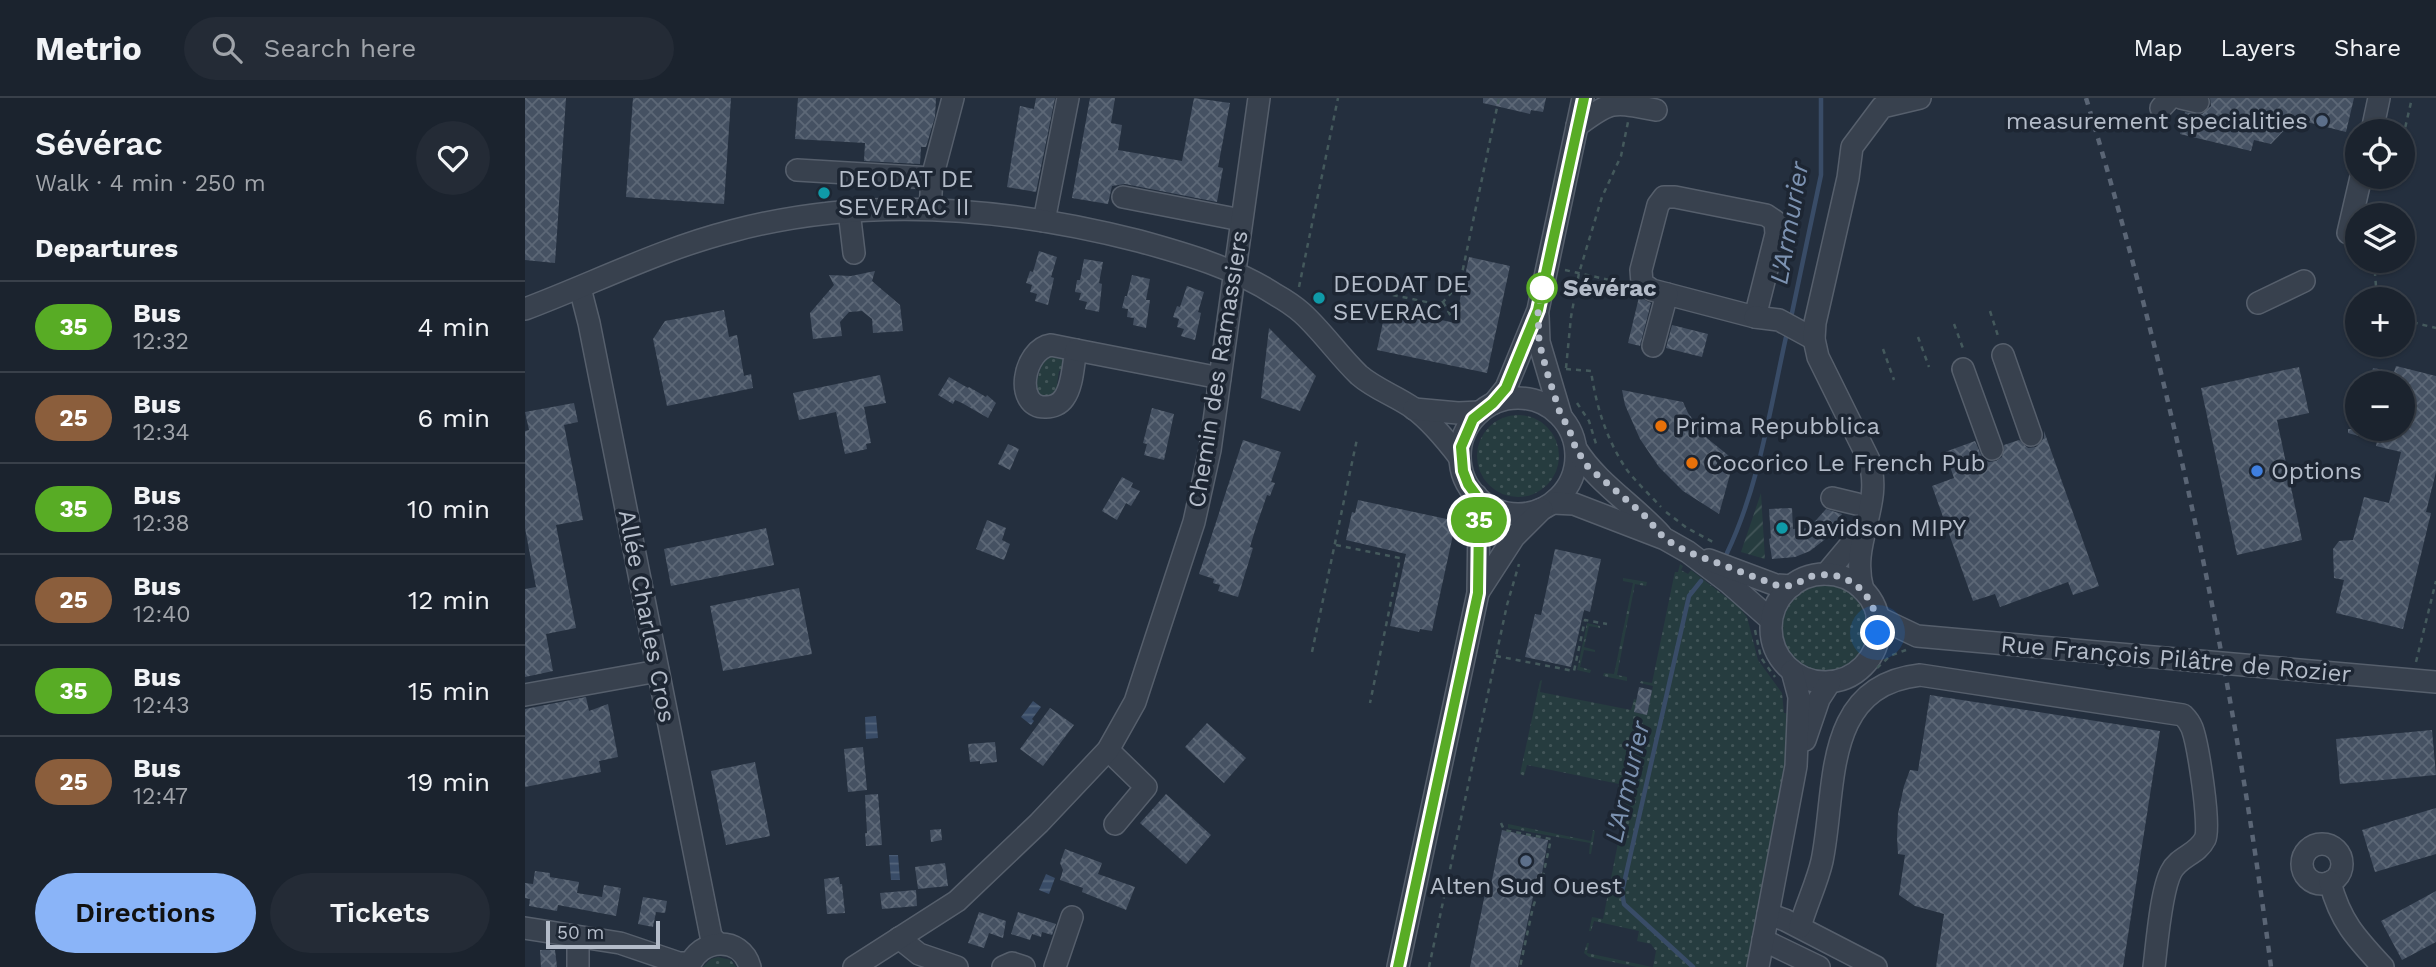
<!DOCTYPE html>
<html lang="en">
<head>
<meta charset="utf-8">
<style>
  body { margin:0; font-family:"Work Sans",sans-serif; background:#242b36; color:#f1f3f6; height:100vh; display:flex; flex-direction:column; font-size:26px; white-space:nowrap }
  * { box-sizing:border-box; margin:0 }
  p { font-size:23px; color:#a0a4aa }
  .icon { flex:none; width:38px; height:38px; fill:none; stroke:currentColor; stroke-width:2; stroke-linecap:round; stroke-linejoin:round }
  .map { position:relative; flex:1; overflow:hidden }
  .side { display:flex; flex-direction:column; background:#1b232e; width:525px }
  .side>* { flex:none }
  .badge { padding:0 14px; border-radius:23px; font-size:24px; line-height:46px }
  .buttons { position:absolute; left:1820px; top:21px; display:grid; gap:14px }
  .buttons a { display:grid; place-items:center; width:70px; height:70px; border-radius:50%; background:#1b232e; box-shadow:0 2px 5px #0004,0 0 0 2px #39404a; font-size:35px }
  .scale { position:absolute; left:21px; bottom:18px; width:114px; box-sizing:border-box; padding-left:7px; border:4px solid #b4bcc9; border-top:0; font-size:19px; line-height:24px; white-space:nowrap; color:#b4bcc9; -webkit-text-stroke:5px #1d2633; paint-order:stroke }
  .you { position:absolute; width:35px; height:35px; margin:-18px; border:5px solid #fff; border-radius:50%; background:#1a73e8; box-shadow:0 0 0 10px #1a73e833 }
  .map>.badge { position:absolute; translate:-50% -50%; box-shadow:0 0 0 4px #fff }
  h2 { padding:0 35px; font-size:26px; line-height:63px }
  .round { display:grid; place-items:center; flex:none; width:74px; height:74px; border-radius:37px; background:#242b36 }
  .head { display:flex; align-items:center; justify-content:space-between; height:119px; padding:0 35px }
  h1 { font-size:33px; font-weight:600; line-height:52px }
  .cta { display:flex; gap:14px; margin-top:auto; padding:14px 35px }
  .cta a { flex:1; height:80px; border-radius:42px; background:#8ab4f8; color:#111; font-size:28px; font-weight:600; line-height:80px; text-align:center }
  .cta a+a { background:#242b36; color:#f1f3f6 }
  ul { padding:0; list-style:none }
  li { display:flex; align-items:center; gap:21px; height:91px; padding:0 35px; border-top:2px solid #39404a }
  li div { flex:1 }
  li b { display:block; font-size:26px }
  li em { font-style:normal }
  li .badge { min-width:77px; font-weight:700; text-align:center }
  header { display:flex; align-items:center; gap:42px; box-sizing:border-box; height:98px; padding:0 35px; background:#1b232e; border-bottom:2px solid #39404a }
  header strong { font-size:33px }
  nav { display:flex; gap:38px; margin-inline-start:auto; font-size:24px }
  .search { width:490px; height:63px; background:#242b36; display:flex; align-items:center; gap:18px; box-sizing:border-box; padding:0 24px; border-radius:38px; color:#a0a4aa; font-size:26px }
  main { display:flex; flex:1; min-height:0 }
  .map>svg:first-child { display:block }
</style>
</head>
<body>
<header>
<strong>Metrio</strong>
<div class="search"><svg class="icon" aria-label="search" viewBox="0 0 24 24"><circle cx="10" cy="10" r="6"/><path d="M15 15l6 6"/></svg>Search here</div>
<nav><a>Map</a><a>Layers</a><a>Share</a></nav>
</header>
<main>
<section class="side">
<div class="head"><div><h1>Sévérac</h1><p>Walk · 4 min · 250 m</p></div><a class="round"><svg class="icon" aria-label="heart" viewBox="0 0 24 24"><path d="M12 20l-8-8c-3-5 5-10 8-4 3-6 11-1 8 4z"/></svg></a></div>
<h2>Departures</h2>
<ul>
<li><span class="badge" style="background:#58ac25;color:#fff">35</span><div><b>Bus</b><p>12:32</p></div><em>4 min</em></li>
<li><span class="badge" style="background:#8b5e3c;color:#fff">25</span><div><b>Bus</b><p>12:34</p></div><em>6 min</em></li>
<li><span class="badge" style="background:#58ac25;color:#fff">35</span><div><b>Bus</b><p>12:38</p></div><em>10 min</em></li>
<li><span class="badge" style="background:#8b5e3c;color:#fff">25</span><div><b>Bus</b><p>12:40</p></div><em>12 min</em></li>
<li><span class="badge" style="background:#58ac25;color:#fff">35</span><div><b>Bus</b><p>12:43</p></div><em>15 min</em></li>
<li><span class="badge" style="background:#8b5e3c;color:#fff">25</span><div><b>Bus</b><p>12:47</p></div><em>19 min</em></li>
</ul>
<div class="cta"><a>Directions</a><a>Tickets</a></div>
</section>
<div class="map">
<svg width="1911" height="869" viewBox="0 0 1911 869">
  <defs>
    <pattern id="grass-dots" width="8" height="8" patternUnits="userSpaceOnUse" patternTransform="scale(1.75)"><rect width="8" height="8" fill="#263c3f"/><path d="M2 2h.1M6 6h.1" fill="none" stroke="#435659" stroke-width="1.8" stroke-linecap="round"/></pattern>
    <pattern id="garden-furrows" width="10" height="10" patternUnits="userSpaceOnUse" patternTransform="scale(1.75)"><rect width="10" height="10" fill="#263c3f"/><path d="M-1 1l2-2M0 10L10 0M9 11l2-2" fill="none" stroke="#435659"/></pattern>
    <pattern id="water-rules" width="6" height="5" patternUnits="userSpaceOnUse" patternTransform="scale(1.75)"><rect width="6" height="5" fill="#394c67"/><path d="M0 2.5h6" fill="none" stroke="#53647b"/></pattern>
    <pattern id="building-cross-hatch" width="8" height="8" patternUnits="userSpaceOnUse" patternTransform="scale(1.75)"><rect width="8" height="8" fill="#455162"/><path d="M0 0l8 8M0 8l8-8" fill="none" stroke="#5d6877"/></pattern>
  </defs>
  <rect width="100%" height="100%" fill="#242f3e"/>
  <!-- grass -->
  <g fill="url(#grass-dots)">
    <polygon points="516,258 537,258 541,271 534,273 532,286 537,290 518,303 505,284 512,283 516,269 511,265"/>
    <circle cx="993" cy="358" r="41"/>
    <polygon points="1155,466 1158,468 1156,472 1163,476 1166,472 1214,509 1222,519 1233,562 1257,595 1259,615 1267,616 1257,691 1222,869 1128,869 1131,853 1126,846 1112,843 1114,833 1069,823 1066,833 1064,833 1067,819 1078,821 1102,699 1092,697 1094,686 1002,667 999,678 995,676 1015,583 1017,582 1015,594 1106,612 1109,601 1112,602 1109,614 1122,617 1128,588 1115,585 1116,583 1127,585 1149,478 1150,474 1153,474"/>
    <polygon points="1098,480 1122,484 1121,488 1110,486 1092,577 1102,579 1102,583 1078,578 1079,575 1089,576 1108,485 1098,483"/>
    <circle cx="1299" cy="530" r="44"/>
    <polygon points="1062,525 1075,528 1075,530 1064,528 1059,549 1070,552 1070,554 1059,552 1055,569 1066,572 1065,575 1052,572"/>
    <polygon points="983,726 1066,743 1068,732 1070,733 1066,756 1064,756 1065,745 983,730"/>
    <polygon points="1062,845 1064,845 1062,855 1127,869 1112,869 1064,859 1059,855"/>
    <polygon points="193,859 206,862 211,869 178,869 186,861"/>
  </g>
  <!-- garden -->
  <polygon fill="url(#garden-furrows)" points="1236,395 1240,461 1216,454"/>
  <!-- water -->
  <g fill="url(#water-rules)">
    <polygon points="508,603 516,609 507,621 509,623 506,627 496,619"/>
    <polygon points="351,618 353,640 341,641 340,619"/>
    <polygon points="364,757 373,757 375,782 366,782"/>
    <polygon points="521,776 530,780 524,796 514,792"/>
  </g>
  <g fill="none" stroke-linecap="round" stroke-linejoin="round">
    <!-- stream -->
    <g stroke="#394c67" stroke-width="4.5">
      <polyline points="1267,215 1296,77 1296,0"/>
      <path d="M1202,455C1234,388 1245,311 1261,239"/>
      <polyline points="1168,869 1099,806 1097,794 1164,498 1176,483"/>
    </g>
  </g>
  <!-- building -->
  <g fill="url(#building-cross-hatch)">
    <polygon points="0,0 41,0 30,165 0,162"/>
    <polygon points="108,0 206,0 199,106 101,99"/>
    <polygon points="273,0 411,0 410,19 401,49 396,49 395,66 339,63 340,45 270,41"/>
    <polygon points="511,0 530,0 511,94 482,89 495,8 509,11"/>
    <polygon points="565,0 590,0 586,25 597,27 593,52 657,63 669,0 705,5 693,69 698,70 692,104 600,86 587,88 583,106 547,100"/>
    <polygon points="958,0 1021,0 1018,14 1006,12 1005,16 958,5"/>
    <polygon points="1685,0 1829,0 1821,34 1770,21 1746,46 1729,42 1726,53 1655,36 1660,14 1677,16 1686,8"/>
    <polygon points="514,153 532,159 526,179 529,180 523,207 510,203 512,196 505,194 507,187 501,185 505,173 508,174"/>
    <polygon points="944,159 985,168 962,275 852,252 861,210 930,225"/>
    <polygon points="559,161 578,164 574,185 577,186 574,214 560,211 562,204 554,202 556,195 550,194 552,182 555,182"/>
    <polygon points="350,173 347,183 375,207 378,233 348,235 347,221 337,213 324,214 315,224 317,238 288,241 285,215 309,187 304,177 326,178"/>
    <polygon points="607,177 625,181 621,202 625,202 621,230 608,227 609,220 602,219 603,211 597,210 600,198 602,198"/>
    <polygon points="662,188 679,194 673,214 676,215 670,242 656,238 659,231 652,229 654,221 648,219 652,208 655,209"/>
    <polygon points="1114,199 1126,205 1115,248 1103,245"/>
    <polygon points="199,212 204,239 212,237 219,278 226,276 228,290 142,308 128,241 140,223"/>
    <polygon points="1147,227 1183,236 1177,259 1141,250"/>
    <polygon points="744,230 791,278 775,313 736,300"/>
    <polygon points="1871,268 1911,278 1911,374 1901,414 1906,415 1878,531 1811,515 1819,482 1809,480 1808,451 1814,443 1828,442 1839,399 1864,405 1876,354 1851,348 1852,343 1823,335 1823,331 1878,331 1878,285 1844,285 1848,270 1869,274"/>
    <polygon points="1774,269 1784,315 1752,322 1777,442 1712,457 1676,290"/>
    <polygon points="355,277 361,305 339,309 346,345 341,346 342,351 320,356 311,314 274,322 268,295"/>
    <polygon points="424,279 443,290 444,289 461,299 462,297 471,305 463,320 437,305 430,302 428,306 413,297"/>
    <polygon points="1097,292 1158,304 1163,315 1183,341 1209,362 1194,416 1158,393 1134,369 1115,341 1100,307"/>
    <polygon points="49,305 53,324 39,327 58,422 31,427 51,530 21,536 28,573 0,579 0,491 11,489 0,430 0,333 4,332 0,314"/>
    <polygon points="627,310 649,316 639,362 619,357 622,346 618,345"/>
    <polygon points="1519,333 1574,488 1548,497 1543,484 1475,509 1470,496 1448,503 1407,388 1429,380 1420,354 1450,343 1458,361 1464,364 1471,363 1477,359 1479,347 1494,342 1503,350 1511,349 1519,340"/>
    <polygon points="718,342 756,354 746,384 750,385 745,398 742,397 731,429 725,449 728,450 713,499 693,493 695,487 688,485 689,481 674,476"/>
    <polygon points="483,346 494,351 485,372 473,366"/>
    <polygon points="597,379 608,385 606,389 615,393 606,408 601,405 592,422 577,413"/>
    <polygon points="833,402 931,423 907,533 895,531 894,534 865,528 881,456 821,442 827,414 830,415"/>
    <polygon points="1267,410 1268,431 1284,430 1301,411 1317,416 1303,439 1285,453 1270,459 1247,461 1244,441 1246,440 1244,411"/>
    <polygon points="462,422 481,430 477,442 485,446 479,462 451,451"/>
    <polygon points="241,430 249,467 146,488 139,451"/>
    <polygon points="1030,451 1076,461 1065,514 1059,512 1046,569 1000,559 1010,516 1016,517"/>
    <polygon points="274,490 287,556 198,573 185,508"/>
    <polygon points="1114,589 1127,592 1122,617 1109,614"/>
    <polygon points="1405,597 1635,633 1598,869 1411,869 1419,816 1390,808 1374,797 1380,757 1373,756 1372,740 1373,716 1379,688 1385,672 1393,673"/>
    <polygon points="61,599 64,613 83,606 93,659 74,663 76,674 0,689 0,611"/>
    <polygon points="525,610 549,627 518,668 495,651"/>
    <polygon points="682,625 721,660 699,685 660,649"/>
    <polygon points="1907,632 1911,677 1815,686 1811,641"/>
    <polygon points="470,644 472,664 455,666 455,663 445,664 443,646"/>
    <polygon points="338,649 342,692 323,694 319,651"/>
    <polygon points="230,664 245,738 201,747 186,673"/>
    <polygon points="353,696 357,747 341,748 340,735 342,735 340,697"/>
    <polygon points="641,696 686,737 661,766 615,725"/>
    <polygon points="1911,710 1911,756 1850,774 1837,732"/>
    <polygon points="416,731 417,742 406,744 405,732"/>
    <polygon points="977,732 1023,742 1015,786 1011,785 993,869 945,869 962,786 966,787"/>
    <polygon points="540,751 577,765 573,776 610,789 601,812 557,794 558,790 535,782 538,772 535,765"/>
    <polygon points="420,765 423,788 393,791 390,769"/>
    <polygon points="10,773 25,775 25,779 54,784 52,795 77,799 79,787 96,790 91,818 33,807 32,813 4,808 5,801 0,800 0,785 8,786"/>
    <polygon points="314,779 315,786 317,786 320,815 302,816 299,781"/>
    <polygon points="391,792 392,808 357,811 355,795"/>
    <polygon points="1911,793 1911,844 1877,862 1856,823"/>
    <polygon points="118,799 142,803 140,815 131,814 128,829 113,826"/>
    <polygon points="454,814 481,823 478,840 464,835 459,850 443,845"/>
    <polygon points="493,814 531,826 527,837 517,834 516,839 507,836 505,842 486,836"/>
    <polygon points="15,852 30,852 32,869 16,869"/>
  </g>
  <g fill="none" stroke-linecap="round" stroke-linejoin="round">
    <!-- minor casing -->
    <g stroke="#565f6c" stroke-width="24">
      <g id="minor">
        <polyline points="1656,0 1673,4"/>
        <polyline points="1636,10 1645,0"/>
        <path d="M1052,28C1088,1 1088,4 1131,12"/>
        <polyline points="1847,33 1854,0"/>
        <polyline points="272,72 407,80"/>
        <polyline points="598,99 716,122"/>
        <polygon points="1139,99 1150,99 1241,117 1250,123 1251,136 1230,219 1127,192 1117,185 1116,172 1133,107"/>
        <polyline points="405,111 407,80 428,0"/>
        <polyline points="324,113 329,155"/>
        <polyline points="519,123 543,0"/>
        <polyline points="1823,135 1836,79"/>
        <polyline points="55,190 64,225 177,793 186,838 192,845"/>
        <polyline points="1733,205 1779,183"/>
        <path d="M0,211C69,185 136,151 207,133C341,97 481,109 614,143C661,156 710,170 751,197C760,202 769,208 777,215C798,234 814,258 834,277C850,291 871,298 888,310C906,323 922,343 935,360"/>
        <polyline points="1013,218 1014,244 1036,318"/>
        <polyline points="1230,219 1254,222 1289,241"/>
        <path d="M526,247L551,252C548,266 548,288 539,300C535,306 528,309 521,309C488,310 498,251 526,247Z"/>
        <polyline points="1128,248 1142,196"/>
        <polyline points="551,252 695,280"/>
        <polyline points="1478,257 1506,337"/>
        <polyline points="1438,271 1467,351"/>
        <circle cx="993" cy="358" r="58"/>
        <polyline points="969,305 981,290 1013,212 1058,0"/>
        <polyline points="889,311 933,315 955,314"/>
        <path d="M1051,351C1073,386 1108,406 1136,437"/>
        <polyline points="1307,400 1332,406"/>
        <polyline points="1028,405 1049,406 1140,441 1163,454 1204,485 1246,522"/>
        <polyline points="1184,462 1251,487 1267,488"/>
        <polyline points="1301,476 1337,433"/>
        <circle cx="1300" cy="530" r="54"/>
        <path d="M1338,492C1324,444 1359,408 1344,362L1293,259L1289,241L1290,225L1323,80L1327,49L1357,9L1395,0"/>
        <polyline points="954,493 989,439 1017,411"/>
        <polyline points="1352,519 1392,538 1911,584"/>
        <polyline points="0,597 133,573"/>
        <polyline points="1280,642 1294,601 1305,584"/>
        <polyline points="583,652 621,689 590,726"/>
        <circle cx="1797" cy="766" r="20"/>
        <path d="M1805,784C1815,823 1831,840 1858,869"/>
        <polyline points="1243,816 1260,822 1351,869"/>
        <path d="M1275,829C1281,807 1292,785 1297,763C1312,691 1296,588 1395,577L1658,617C1662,621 1665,625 1667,630C1673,646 1686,729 1680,741C1672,757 1654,758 1646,774C1636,793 1632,845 1629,869"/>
        <polyline points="0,830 95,845 154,865 164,865"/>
        <polyline points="53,839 53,869"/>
        <polyline points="374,840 394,856 432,869"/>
        <polyline points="1238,842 1294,869"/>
        <path d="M164,869C174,840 216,837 225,869"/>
        <polyline points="329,869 432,803 514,725 583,652 610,604 669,424 685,352 734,0"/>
        <polyline points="478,869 487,865 499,869"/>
        <polyline points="530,869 547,819"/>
        <polyline points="873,869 953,495 954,418 951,397"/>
        <polyline points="1233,869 1271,668 1274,599 1267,573"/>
      </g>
    </g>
    <!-- path -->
    <g stroke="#44595c" stroke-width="2.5" stroke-dasharray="5 5" stroke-linecap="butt">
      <polyline points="1878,39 1887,0"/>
      <polyline points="1849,163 1852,201"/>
      <polyline points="1040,172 1089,183"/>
      <polyline points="774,189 813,0"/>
      <polyline points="858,195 911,206 918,204 935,185 974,0"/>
      <polyline points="918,204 929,224"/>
      <polyline points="1465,213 1474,241"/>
      <polyline points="1878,222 1911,230"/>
      <polyline points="1429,226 1439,253"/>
      <polyline points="1393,239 1404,269"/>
      <polyline points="1358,251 1369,282"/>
      <polyline points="1041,270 1046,219 1054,175 1077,99 1096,58 1103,24"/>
      <path d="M1041,271L1066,273C1071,308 1082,343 1102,372C1112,385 1125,397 1136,409"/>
      <polyline points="1052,305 1064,323 1072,349"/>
      <polyline points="1141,414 1162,430 1188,444"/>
      <polyline points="811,447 875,460 845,605"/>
      <polyline points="1230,532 1236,560 1250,579"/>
      <polyline points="787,554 832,341"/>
      <polyline points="971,558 1049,573 1060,522 1082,526"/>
      <polyline points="1891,564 1911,483"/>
      <polyline points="1352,570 1365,558 1381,552"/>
      <polyline points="976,725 979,732 1026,741 1016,787 1008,809 995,869"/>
      <polyline points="904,869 982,507 994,466"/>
    </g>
    <!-- minor -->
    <use href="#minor" stroke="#38414e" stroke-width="21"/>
    <!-- rail -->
    <path stroke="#5a6575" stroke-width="4.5" stroke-dasharray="7 7" stroke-linecap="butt" d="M1561,0C1647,284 1708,575 1746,869"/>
  </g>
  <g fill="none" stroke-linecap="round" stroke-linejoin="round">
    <!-- line casing -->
    <g stroke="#fff" stroke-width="16">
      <polyline id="line" points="873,869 953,495 954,418 951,397 943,386 938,373 936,349 948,321 968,305 981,290 1013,212 1059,0"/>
    </g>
    <!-- line -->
    <use href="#line" stroke="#58ac25" stroke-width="10"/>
    <!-- walk -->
    <path stroke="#b4bcc9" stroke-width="7" stroke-dasharray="0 12.6" d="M1017,190L1013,212L1014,244L1022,274L1036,318L1043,328L1051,351L1063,369L1118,416L1140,441L1163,454L1251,487C1256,487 1263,489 1267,487C1277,484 1283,478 1293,477C1329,473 1353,502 1353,535"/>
  </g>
  <!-- markers -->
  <g fill="#5c6f8a" stroke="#1d2633" stroke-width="2.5">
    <circle cx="1797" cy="23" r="7"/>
    <circle cx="1001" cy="763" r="7"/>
  </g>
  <g fill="#0f9aa8" stroke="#1d2633" stroke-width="2.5">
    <circle cx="299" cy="95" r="7"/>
    <circle cx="794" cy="200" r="7"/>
    <circle cx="1257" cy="430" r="7"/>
  </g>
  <circle fill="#fff" stroke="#58ac25" stroke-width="3.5" cx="1017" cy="190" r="14"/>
  <g fill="#e8710a" stroke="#1d2633" stroke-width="2.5">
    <circle cx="1136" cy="328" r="7"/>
    <circle cx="1167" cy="365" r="7"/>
  </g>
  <circle fill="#3f7fe0" stroke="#1d2633" stroke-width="2.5" cx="1732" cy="373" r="7"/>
  <g text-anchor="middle" stroke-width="7" stroke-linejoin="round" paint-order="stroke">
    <!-- poi labels -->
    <g font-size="24" fill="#b4bcc9" stroke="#1d2633" text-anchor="start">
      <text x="1783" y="31" text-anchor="end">measurement specialities</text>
      <text x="313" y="89">DEODAT DE<tspan x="313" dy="28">SEVERAC II</tspan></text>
      <text x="808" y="194">DEODAT DE<tspan x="808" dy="28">SEVERAC 1</tspan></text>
      <text x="1150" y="336">Prima Repubblica</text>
      <text x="1181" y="373">Cocorico Le French Pub</text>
      <text x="1746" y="381">Options</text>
      <text x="1271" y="438">Davidson MIPY</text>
      <text x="1001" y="796" text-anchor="middle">Alten Sud Ouest</text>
    </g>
    <!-- stop labels -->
    <g font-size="24" font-weight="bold" fill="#b4bcc9" stroke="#1d2633" text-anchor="start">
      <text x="1038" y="198">Sévérac</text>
    </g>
    <!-- street labels -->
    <g font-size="24" fill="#b4bcc9" stroke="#1d2633">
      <text transform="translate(693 271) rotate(-81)" y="8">Chemin des Ramassiers</text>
      <text transform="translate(122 518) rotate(79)" y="8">Allée Charles Cros</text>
      <text transform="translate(1651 561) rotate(5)" y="8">Rue François Pilâtre de Rozier</text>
    </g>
    <!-- water labels -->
    <g font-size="26" font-style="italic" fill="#7c92b1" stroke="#1d2633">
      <text transform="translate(1264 125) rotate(-80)" y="9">L'Armurier</text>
      <text transform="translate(1102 684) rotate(-77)" y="9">L'Armurier</text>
    </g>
  </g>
</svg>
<div class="buttons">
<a><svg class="icon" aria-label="locate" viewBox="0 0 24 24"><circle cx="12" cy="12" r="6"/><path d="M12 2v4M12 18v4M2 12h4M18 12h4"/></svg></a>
<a><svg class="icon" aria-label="layers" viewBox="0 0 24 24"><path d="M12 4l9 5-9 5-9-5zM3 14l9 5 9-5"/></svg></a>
<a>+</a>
<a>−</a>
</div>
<div class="scale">50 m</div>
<div class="you" style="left:1353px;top:535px"></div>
<b class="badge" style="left:954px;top:422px;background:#58ac25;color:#fff">35</b>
</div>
</main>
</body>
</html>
